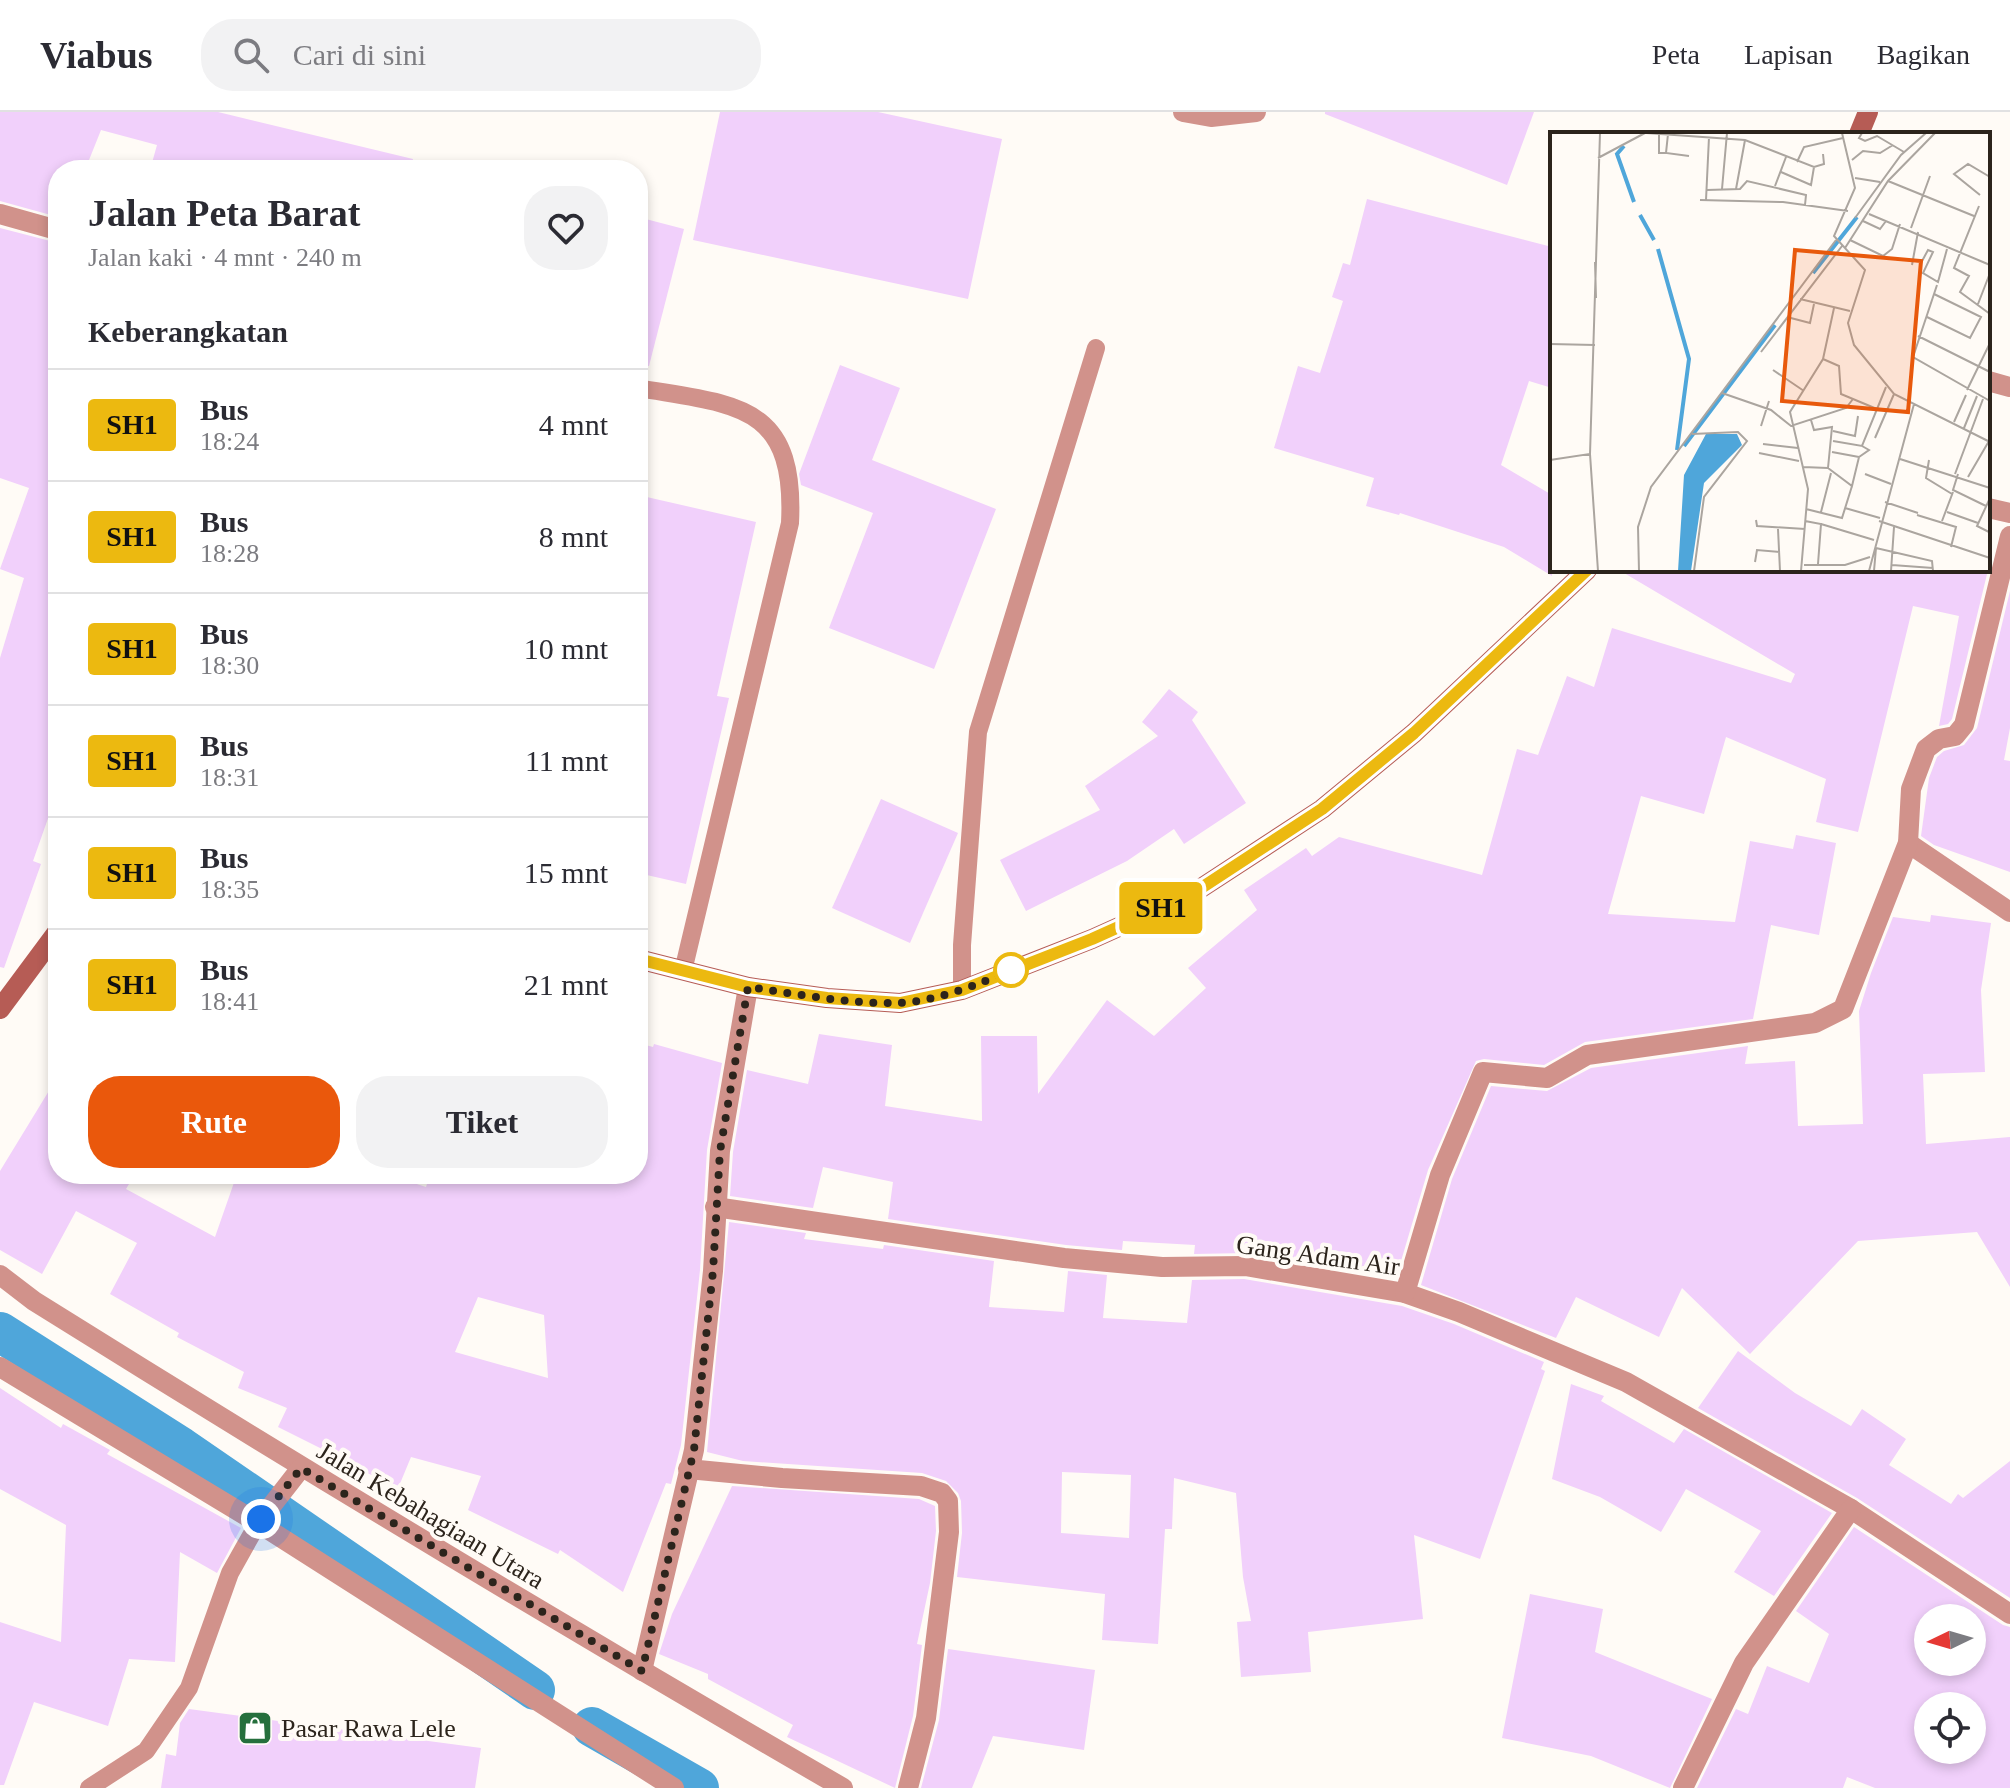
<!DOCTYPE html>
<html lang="id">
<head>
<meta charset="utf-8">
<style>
  body { margin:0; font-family:"Times New Roman",serif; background:#f2f2f3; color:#2b2b33; height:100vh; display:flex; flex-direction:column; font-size:30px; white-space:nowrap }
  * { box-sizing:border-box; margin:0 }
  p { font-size:26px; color:#7c7c81 }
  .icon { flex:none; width:44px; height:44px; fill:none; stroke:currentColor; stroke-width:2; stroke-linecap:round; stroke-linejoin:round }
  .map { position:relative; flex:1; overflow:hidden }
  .panel { position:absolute; left:48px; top:48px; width:600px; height:1024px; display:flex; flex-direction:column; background:#fff; border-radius:32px; box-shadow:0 4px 12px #0003 }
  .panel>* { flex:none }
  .badge { padding:0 16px; border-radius:6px; font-size:28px; line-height:52px }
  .needle { width:52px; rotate:265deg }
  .tools { position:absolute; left:1914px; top:1492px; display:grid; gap:16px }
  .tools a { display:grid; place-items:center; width:72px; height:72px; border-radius:50%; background:#fff; box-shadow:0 4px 12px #0003; font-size:40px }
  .you { position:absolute; width:40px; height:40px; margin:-20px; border:6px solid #fff; border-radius:50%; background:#1a73e8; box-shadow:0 0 0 12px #1a73e833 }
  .map>.badge { position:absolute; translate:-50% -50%; box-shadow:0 0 0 4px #fff }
  h2 { padding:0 40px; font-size:30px; line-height:72px }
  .round { display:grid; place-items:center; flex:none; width:84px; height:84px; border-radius:32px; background:#f2f2f3 }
  .overview { display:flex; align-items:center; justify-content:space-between; height:136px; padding:0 40px }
  h1 { font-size:38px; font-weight:800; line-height:60px }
  .button { display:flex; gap:16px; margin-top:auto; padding:16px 40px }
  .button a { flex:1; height:92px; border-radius:32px; background:#ea580c; color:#fff; font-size:32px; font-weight:800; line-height:92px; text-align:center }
  .button a+a { background:#f2f2f3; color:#2b2b33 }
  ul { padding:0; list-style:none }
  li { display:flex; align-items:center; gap:24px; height:112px; padding:0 40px; border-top:2px solid #e1e1e2 }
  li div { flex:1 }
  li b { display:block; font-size:30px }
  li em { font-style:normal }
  li .badge { min-width:88px; font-weight:700; text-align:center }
  header { display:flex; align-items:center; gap:48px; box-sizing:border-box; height:112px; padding:0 40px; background:#fff; border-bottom:2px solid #e1e1e2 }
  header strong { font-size:38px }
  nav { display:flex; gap:44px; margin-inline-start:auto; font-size:28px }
  .search { width:560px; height:72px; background:#f2f2f3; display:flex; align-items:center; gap:20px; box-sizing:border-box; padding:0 28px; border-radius:32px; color:#7c7c81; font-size:30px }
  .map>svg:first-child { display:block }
</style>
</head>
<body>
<header>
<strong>Viabus</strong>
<div class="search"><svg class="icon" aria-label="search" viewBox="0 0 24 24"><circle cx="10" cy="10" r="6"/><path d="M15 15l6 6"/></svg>Cari di sini</div>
<nav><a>Peta</a><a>Lapisan</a><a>Bagikan</a></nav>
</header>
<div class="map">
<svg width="2010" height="1676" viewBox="0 0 2010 1676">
  <rect width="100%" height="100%" fill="#fffbf6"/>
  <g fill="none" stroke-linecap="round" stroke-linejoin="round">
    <!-- canal -->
    <g stroke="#4fa6da" stroke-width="40">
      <polyline points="0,1220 181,1335 535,1578"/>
      <polyline points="592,1615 699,1676"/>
    </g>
  </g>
  <!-- building -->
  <g fill="#f1d0fb" fill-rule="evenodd">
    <polygon points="0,0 218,0 413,47 411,58 150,58 157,33 101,18 85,58 58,58 58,105 0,89"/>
    <polygon points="720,0 878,0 1002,27 968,187 693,128"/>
    <polygon points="1325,0 1534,0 1507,73 1325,2"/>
    <polygon points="1367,87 1552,135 1552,276 1529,269 1501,353 1552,383 1552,464 1504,435 1400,401 1399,403 1366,394 1374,366 1274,336 1298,254 1320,261 1343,189 1332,185 1343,151 1350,153"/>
    <polygon points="638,105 684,117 649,254 638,253"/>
    <polygon points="0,116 58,131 58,678 33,749 41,752 4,856 0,855 0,546 24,466 0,457 29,376 0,366"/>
    <polygon points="840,253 900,276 872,348 996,397 934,557 829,516 873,401 801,373 799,362"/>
    <polygon points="638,383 756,410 717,584 729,586 686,772 638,761"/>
    <polygon points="1619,458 1988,458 1952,607 1948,612 1939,614 1959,504 1913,494 1858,720 1816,710 1826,667 1726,625 1704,702 1641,684 1608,802 1735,810 1750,729 1793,737 1796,723 1836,731 1819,823 1771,813 1753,907 1585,930 1544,953 1484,947 1476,949 1428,1058 1396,1166 1247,1141 1194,1142 1195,1133 1123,1129 1122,1138 1066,1133 888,1107 893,1070 823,1055 813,1096 730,1084 733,1040 747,958 808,972 819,922 892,933 885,994 982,1009 981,924 1037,924 1038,982 1107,888 1154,924 1206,876 1188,856 1257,798 1244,778 1306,736 1312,744 1339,725 1482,763 1517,637 1538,643 1567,564 1594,575 1612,516 1791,571 1795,562"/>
    <polygon points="2010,479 2010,616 2004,648 2010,649 2010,760 1934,733 1921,724 1929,666 1937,645 1944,639 1964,633 1977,616"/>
    <polygon points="1169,577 1198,600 1192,608 1246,691 1184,732 1174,717 1127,749 1026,799 1000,748 1100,698 1085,674 1158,624 1142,610"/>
    <polygon points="881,687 958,721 910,831 832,796"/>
    <polygon points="1931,803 1991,811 1981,878 1985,960 1923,962 1926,1032 2010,1025 2010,1175 1977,1120 1858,1129 1750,1242 1682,1176 1659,1225 1576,1185 1556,1226 1421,1173 1452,1067 1491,974 1547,979 1591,956 1748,934 1745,952 1795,949 1798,1014 1863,1012 1859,899 1871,861 1893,805 1930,810"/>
    <path d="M638,931L653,935L654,932L722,951L707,1038L700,1158L681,1333L671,1372L666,1371L623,1480L560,1438L558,1442L468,1398L481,1364L411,1345L399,1374L332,1347L334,1343L278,1315L287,1296L238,1276L244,1260L177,1225L179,1221L110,1182L137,1131L76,1099L42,1162L0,1138V1059L58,964V1062H135L126,1077L215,1125L237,1062H386L426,1075L430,1062H638ZM478,1185L544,1203L548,1266L455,1240Z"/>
    <path d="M729,1110L806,1121L804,1127L883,1137L884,1133L994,1149L989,1195L1064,1200L1068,1159L1107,1163L1103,1206L1187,1211L1192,1168L1244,1167L1402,1194L1454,1212L1544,1250L1541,1257L1545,1259L1480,1447L1414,1423L1423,1507L1308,1520L1311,1560L1241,1565L1237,1510L1251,1509L1243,1465L1236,1381L1174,1366L1172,1417H1165L1158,1532L1102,1528L1105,1482L957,1465L962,1421L961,1389L958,1381L946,1369L922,1361L743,1349L707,1340ZM1062,1360L1131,1363L1129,1426L1061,1421Z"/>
    <polygon points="1738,1239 1795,1281 1851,1314 1862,1297 1906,1327 1889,1353 1951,1392 1958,1382 1963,1386 2010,1349 2010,1486 1857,1386 1698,1296"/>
    <polygon points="1571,1272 1604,1284 1601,1289 1674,1331 1684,1317 1832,1401 1774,1484 1734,1460 1761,1419 1686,1377 1661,1420 1600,1385 1552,1367"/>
    <polygon points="0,1276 61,1316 63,1312 110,1338 107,1342 241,1416 217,1461 180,1440 175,1550 129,1547 108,1614 34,1590 4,1673 0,1673 0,1510 61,1530 66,1413 0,1377"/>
    <polygon points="732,1374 919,1387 935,1394 936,1419 930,1471 917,1532 922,1533 913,1604 895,1676 787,1625 793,1613 708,1567 708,1562 659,1542 672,1502"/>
    <path d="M1854,1415L2003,1513L2010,1515V1676H1875L1847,1665L1843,1676H1697L1736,1597L1748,1602L1767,1554L1809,1571L1829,1522L1796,1499ZM1928,1506H1972V1550H1928ZM1928,1594H1972V1638H1928Z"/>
    <polygon points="1530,1482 1603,1497 1595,1540 1712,1587 1670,1676 1591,1644 1502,1626"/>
    <polygon points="948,1537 1095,1558 1084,1638 993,1624 972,1676 921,1676 939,1608"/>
    <polygon points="189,1597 481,1636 475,1676 161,1676 166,1642 176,1644 180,1611"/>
  </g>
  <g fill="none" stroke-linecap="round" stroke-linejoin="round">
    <!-- service -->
    <g stroke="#d1928b" stroke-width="18">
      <path d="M638,276C735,293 796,290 790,411L683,859"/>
      <polyline points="962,878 962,833 978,620 1096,236"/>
      <polyline points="89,1676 146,1639 189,1576 230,1461 258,1411"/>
    </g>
    <!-- minor -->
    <g stroke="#d1928b" stroke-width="20">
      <polyline points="1183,0 1211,5 1256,0"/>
      <polyline points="0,102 57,118"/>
      <polyline points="1988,269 2010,275"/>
      <polyline points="1988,396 2010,401"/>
      <polyline points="1908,731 2010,800"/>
      <polyline points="715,1095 1064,1146 1162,1155 1245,1154 1405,1181 1459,1200 1626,1270 1851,1397 2010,1502"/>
      <path d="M0,1163L34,1189C301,1356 570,1518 843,1676"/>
      <polyline points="1405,1181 1440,1063 1483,960 1547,966 1587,943 1815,911 1843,897 1908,731 1911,677 1926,637 1939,627 1955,624 1964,613 2010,424"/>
      <polyline points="0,1255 258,1411 674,1676"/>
      <polyline points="688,1357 782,1366 921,1374 942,1381 948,1389 949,1420 926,1606 908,1676"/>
      <polyline points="258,1411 301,1356"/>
      <polyline points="642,1559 694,1338 713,1159 720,1039 748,875"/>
      <polyline points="1683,1676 1744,1551 1851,1397"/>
    </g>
    <!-- secondary -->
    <g stroke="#b65c55" stroke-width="20">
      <polyline points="1859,22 1868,0"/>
      <polyline points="638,847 748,875 827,886 900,891 962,878 1092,827 1192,782 1322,697 1414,621 1587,458"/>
      <polyline points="0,897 58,819"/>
    </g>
  </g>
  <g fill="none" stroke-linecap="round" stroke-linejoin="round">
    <!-- line casing -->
    <g stroke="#fff" stroke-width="18">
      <polyline id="line" points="638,847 748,875 827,886 900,891 962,878 1092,827 1192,782 1322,697 1414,621 1587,458"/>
    </g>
    <!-- line -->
    <use href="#line" stroke="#ecb910" stroke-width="12"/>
    <!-- walk -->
    <path stroke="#2c241c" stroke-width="8" stroke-dasharray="0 14.4" d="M261,1407L301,1356L642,1559L694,1338L713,1159L720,1039L748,875C797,882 848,892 897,891C930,891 981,872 1011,858"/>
  </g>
  <!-- icons -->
  <defs>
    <g id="shop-square" transform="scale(1.8)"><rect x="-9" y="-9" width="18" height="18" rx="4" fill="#256f3d" stroke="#fffbf6"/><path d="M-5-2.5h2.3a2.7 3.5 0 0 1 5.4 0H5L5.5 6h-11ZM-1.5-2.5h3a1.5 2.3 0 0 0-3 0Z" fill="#fff"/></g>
  </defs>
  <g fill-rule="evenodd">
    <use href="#shop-square" x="255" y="1616"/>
  </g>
  <!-- markers -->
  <circle fill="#fff" stroke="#ecb910" stroke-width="4" cx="1011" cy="858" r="16"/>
  <g text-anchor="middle" stroke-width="8" stroke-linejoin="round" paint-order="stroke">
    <!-- street labels -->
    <g font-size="26" fill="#2c241c" stroke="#fffbf6">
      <text transform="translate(1318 1143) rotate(8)" y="9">Gang Adam Air</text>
      <text transform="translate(431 1403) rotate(31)" y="9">Jalan Kebahagiaan Utara</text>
    </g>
    <!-- poi labels -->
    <g font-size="26" fill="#2c241c" stroke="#fffbf6" text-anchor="start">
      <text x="281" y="1625">Pasar Rawa Lele</text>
    </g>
  </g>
  <!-- overview -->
  <g transform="translate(1550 20)">
    <rect width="440" height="440" fill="#fffbf6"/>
    <path d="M156,302H187L192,313L154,351L141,439H128L134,343Z" fill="#4fa6da"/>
    <path fill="none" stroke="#4fa6da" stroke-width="4" d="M74,14L67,22L84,70M90,83L104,108M108,117L139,227L127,318M263,141L307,85M134,314L225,193"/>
    <path fill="none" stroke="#aba59f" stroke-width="2" d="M96,1L195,8L264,35L274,32L273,22M292,1L305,56L284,104L315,138L298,191L304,213L344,262L440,310M312,1L309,6L315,9L327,4L354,20M109,2V21H116M118,2L116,21L139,24M48,26L95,1M302,28L313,19L330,21L343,13M247,30L254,15L293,6M231,40L261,53L264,35M305,46L330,50M338,49L424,84M225,54L236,25M172,57L177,1M186,57L195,8M157,58L190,57L197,49L256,63L255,73M430,63L404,42L418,32L440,45M150,68L233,70L298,79M156,68L159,5M429,74L404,136L419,144L410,160L440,182M319,82L440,133M305,86L351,23L376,1M313,89L330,97L336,89M361,96L380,44M300,108L333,124L342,117L350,92M295,116L338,49L385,1M45,130L46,166M371,131L378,118L383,120L373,141L388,150L397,117M362,133L368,100M387,153L363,225L440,269M250,167L300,179M428,172L440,141M237,185L260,191L264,172M377,185L420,206L431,185L384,162M368,204L440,240M0,212L45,213M211,220L292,114M273,227L289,234L291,262L327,277M223,238L254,259M417,258L440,211M172,261L221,278L241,294L296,276L303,267M261,288L264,298L282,295L278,336M404,290L416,263M211,294L219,269M414,296L427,264M283,299L305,304L308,284M142,302L188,300L197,309L154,365L144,439M325,306L344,262M283,309L312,314L336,255M213,312L248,316M282,320L309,325M209,321L249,329M40,322L48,439M350,327L440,356M0,328L40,322L50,1M379,328L376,346L402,362M253,335L278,336M278,336L302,354L309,325L319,318L312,314M315,342L341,352M405,342L433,267M408,342L403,358L436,374M418,345L439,309M440,366L427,394L439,400L440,405M335,370L368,381M295,376L330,386M256,377L292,386L302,354M271,380L281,341M397,380L428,391M367,383L406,395L401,415M206,388L207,394L255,397M255,389L271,392L268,432M329,389L440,426M392,389L403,360M271,392L324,408M228,397L230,439M205,430L207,418L230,420M254,433H295L320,425M342,433L383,436M89,439L88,395L101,355L286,108M251,439L258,357L240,280L273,227L284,176M319,439L364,272M324,439L326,416L382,429L383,439M341,439L344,395"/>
    <path fill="#e8590c" fill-opacity="0.15" stroke="#e8590c" stroke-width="4" d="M245,118L371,129L358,280L232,269Z"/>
    <rect width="440" height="440" fill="none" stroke="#2c241c" stroke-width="4"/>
  </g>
</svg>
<div class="tools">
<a><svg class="needle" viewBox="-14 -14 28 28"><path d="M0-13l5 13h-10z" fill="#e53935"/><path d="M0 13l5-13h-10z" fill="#7c7c81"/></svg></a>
<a><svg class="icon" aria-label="locate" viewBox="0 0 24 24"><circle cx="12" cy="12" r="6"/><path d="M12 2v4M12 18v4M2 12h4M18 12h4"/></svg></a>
</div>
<div class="you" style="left:261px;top:1407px"></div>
<b class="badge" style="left:1161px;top:796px;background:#ecb910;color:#111">SH1</b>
<section class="panel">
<div class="overview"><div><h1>Jalan Peta Barat</h1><p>Jalan kaki · 4 mnt · 240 m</p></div><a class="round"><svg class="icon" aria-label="heart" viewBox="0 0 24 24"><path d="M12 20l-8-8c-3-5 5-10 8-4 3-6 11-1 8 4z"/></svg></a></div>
<h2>Keberangkatan</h2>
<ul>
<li><span class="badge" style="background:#ecb910;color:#111">SH1</span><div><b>Bus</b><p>18:24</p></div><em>4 mnt</em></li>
<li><span class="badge" style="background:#ecb910;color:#111">SH1</span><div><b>Bus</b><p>18:28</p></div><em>8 mnt</em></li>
<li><span class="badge" style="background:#ecb910;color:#111">SH1</span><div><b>Bus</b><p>18:30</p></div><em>10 mnt</em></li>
<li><span class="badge" style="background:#ecb910;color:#111">SH1</span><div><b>Bus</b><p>18:31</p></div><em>11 mnt</em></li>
<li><span class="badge" style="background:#ecb910;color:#111">SH1</span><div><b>Bus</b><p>18:35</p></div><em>15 mnt</em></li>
<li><span class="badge" style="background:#ecb910;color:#111">SH1</span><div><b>Bus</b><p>18:41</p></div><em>21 mnt</em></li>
</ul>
<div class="button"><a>Rute</a><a>Tiket</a></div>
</section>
</div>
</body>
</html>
